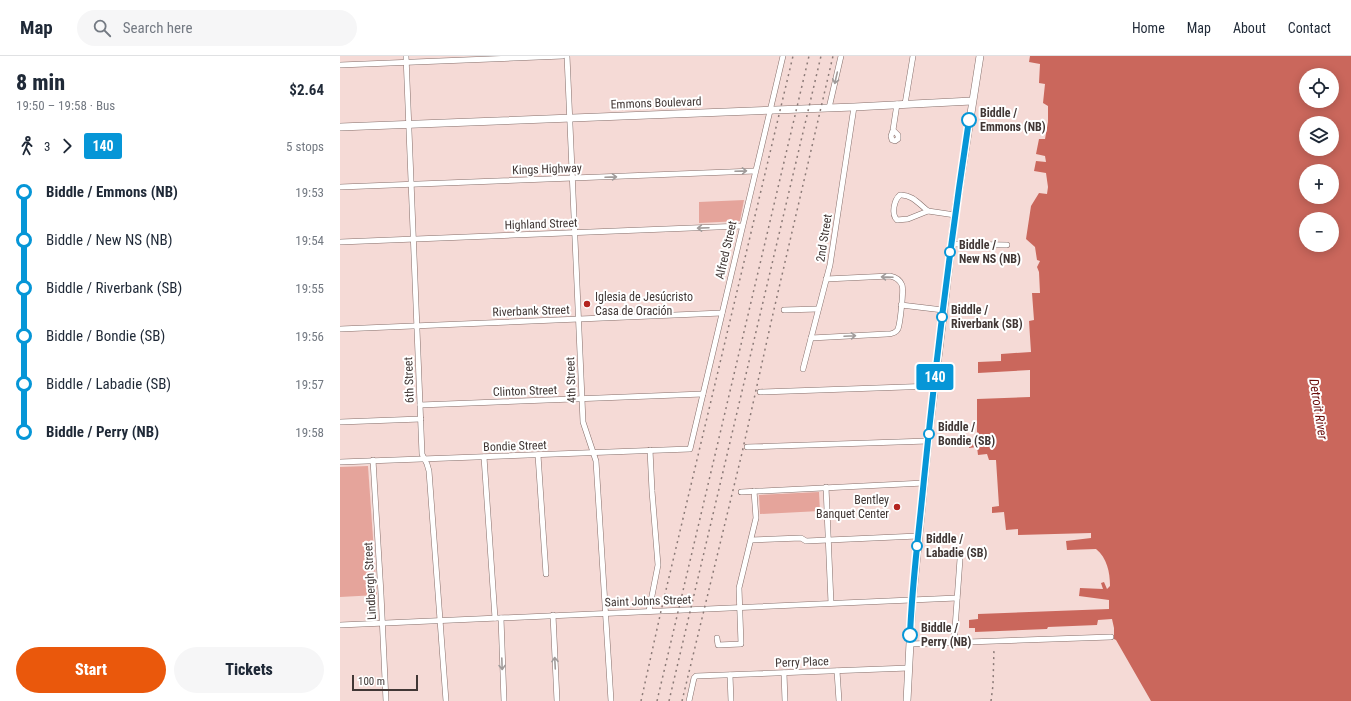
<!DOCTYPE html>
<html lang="en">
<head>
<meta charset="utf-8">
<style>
  body { margin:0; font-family:"Roboto Condensed",sans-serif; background:#f6f6f7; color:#1f2937; height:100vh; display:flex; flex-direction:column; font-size:15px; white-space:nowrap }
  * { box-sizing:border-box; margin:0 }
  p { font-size:13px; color:#747a83 }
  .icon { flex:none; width:22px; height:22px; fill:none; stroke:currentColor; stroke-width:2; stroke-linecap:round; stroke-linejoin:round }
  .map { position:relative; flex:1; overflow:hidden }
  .details { display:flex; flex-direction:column; background:#fff; width:340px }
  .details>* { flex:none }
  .badge { padding:0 8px; border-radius:3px; font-size:14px; line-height:26px }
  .buttons { position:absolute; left:959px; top:12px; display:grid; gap:8px }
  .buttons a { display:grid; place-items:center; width:40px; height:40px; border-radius:50%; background:#fff; box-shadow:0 2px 10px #0003; font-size:20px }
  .scale { position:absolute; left:12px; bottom:10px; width:66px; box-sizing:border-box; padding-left:4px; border:2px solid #413735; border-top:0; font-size:11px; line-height:14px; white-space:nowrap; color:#413735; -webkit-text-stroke:3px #fff; paint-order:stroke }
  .map>.badge { position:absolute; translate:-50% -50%; box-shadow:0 0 0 2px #fff }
  .legs { display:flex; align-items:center; gap:6px; height:44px; padding:0 16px; font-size:13px }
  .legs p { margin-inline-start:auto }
  .head { display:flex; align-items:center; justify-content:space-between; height:68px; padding:0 16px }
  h1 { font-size:22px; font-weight:800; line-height:30px }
  .primary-button { display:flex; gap:8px; margin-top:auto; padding:8px 16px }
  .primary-button a { flex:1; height:46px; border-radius:24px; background:#ea580c; color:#fff; font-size:16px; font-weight:800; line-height:46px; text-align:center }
  .primary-button a+a { background:#f6f6f7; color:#1f2937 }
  ul { padding:0 16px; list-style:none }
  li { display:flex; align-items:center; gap:14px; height:48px; font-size:15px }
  li i { display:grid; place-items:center; width:6px; height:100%; margin:0 5px; background:currentColor }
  li i::after { content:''; width:10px; height:10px; margin:-5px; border:3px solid; border-radius:50%; background:#fff }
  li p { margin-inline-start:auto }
  li:first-child i { background:linear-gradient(#0000 50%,currentColor 0) }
  li:last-child i { background:linear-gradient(currentColor 50%,#0000 0) }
  header { display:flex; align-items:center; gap:24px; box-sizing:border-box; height:56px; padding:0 20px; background:#fff; border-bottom:1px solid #e0e1e3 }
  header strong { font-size:19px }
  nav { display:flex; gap:22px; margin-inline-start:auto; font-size:14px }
  .search { width:280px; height:36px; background:#f6f6f7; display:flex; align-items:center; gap:10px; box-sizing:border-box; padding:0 14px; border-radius:22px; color:#747a83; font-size:15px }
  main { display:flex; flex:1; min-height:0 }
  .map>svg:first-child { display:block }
</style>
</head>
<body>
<header>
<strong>Map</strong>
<div class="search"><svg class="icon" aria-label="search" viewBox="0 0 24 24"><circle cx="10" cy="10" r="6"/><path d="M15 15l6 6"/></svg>Search here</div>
<nav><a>Home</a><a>Map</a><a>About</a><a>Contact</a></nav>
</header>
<main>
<section class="details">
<div class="head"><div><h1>8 min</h1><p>19:50 – 19:58 · Bus</p></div><b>$2.64</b></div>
<div class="legs"><svg class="icon" aria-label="walk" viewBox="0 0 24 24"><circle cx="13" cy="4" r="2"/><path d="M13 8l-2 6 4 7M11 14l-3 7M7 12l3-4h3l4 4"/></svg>3<svg class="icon" aria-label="forward" viewBox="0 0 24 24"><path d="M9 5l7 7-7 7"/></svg><b class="badge" style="background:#0696d7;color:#fff">140</b><p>5 stops</p></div>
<ul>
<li><i style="color:#0696d7"></i><b>Biddle / Emmons (NB)</b><p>19:53</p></li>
<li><i style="color:#0696d7"></i><span>Biddle / New NS (NB)</span><p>19:54</p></li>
<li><i style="color:#0696d7"></i><span>Biddle / Riverbank (SB)</span><p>19:55</p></li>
<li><i style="color:#0696d7"></i><span>Biddle / Bondie (SB)</span><p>19:56</p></li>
<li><i style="color:#0696d7"></i><span>Biddle / Labadie (SB)</span><p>19:57</p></li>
<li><i style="color:#0696d7"></i><b>Biddle / Perry (NB)</b><p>19:58</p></li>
</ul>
<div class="primary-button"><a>Start</a><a>Tickets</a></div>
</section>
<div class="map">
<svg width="1011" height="645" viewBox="0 0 1011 645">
  <rect width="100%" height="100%" fill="#f5dad6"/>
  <!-- green -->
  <g fill="#e5a49b">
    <polygon points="404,144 400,165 359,167 359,146"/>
    <polygon points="28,410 37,539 0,541 0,411"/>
    <polygon points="479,436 480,455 420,458 419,439"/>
  </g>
  <!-- water -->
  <path fill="#ca675c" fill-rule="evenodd" d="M690,0H1011V645H811L776,584L774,583V572L772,563L758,564L757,569L708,571L707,573L635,576V572H629V564L638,563V558L769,553V544L739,540L740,532L763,533L761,527L764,526L767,533L770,530C770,516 767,502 756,493L727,494L726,485L751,482V477L678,479V473L666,474L664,456L652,457V451L659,450L656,404H649L647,398L638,399L637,391L629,392V388H637V343L690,341V314L638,317V306L661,305V298L691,296L689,265L694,264L692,237H700L699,216L697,211L700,205L697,204L695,191L686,183L691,150L699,137L707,138L708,131L706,117L694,115L696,105L706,106L705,100L696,98L699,83H705L708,66V50L703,47L705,28L699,27L700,8L689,6ZM966,19H992V45H966ZM966,67H992V93H966ZM966,115H992V141H966ZM966,163H992V189H966Z"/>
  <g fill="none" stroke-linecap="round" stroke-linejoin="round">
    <!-- street casing -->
    <g stroke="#856e6a" stroke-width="6">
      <g id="street">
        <polyline points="66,0 82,398 87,408 89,415 106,645"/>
        <polyline points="227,0 243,366 256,405 271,645"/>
        <polyline points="0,9 223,0"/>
        <polyline points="565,48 573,0"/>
        <polyline points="489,52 501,0"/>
        <polyline points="553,74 558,79 558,83 555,85 552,84 551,80 553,74 557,48"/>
        <polyline points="0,131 415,115"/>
        <path d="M560,139C572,138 580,149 588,155L568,163L557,164C551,158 554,144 560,139Z"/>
        <polyline points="588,155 615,159"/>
        <polyline points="0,186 402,170"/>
        <polyline points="611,188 667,189"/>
        <polyline points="561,249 603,254"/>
        <polyline points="444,254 478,253"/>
        <polyline points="0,273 382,257"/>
        <path d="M471,282L547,278C551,278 556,277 558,273C560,268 564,234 562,229C560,224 555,221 550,220L486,223"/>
        <polyline points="463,313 490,209 514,51"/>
        <polyline points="420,336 594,330"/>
        <polyline points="80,349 363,338"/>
        <polyline points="0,366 81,363"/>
        <polyline points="407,391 588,385"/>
        <polyline points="198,399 206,518"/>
        <polyline points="144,401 155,562"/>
        <polyline points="33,404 41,538 46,645"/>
        <polyline points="0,406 350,393 443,0"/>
        <polyline points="486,431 491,547"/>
        <polyline points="401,436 584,427"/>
        <polyline points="411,484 461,482 466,485 578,480"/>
        <polyline points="309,555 318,509 312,435 310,394"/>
        <polyline points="213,559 217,645"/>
        <polyline points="161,562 164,645"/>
        <polyline points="0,569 617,542"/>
        <polyline points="377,582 378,589 401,588 399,532 416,462 414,435"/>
        <polyline points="614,586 620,503"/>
        <polyline points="570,588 771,581"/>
        <polyline points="497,615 499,645"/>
        <polyline points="444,617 445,645"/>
        <polyline points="390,619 391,645"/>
        <polyline points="349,645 354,622 356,620 569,612"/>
      </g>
    </g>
    <!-- secondary casing -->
    <g stroke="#856e6a" stroke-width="8">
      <g id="secondary">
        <polyline points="0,71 514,51 632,45"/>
        <polyline points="567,645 572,548 589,377 615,159 640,0"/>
      </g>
    </g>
    <!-- street -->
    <use href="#street" stroke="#fff" stroke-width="5"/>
    <!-- secondary -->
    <use href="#secondary" stroke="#fff" stroke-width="7"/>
    <!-- rail -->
    <g stroke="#8b7a77" stroke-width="1.5" stroke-dasharray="2 4" stroke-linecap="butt">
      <polyline points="301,645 321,555 453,0"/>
      <polyline points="317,645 469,0"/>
      <polyline points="329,645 481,0"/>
      <polyline points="342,645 402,397 432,262 493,0"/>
      <polyline points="651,645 653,629 654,593"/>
    </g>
  </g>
  <!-- one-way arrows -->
  <defs><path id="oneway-shaft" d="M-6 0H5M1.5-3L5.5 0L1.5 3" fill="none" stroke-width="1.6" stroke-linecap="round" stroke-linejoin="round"/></defs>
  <g stroke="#a09b9a">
    <use href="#oneway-shaft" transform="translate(496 22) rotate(103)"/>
    <use href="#oneway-shaft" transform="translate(401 115) rotate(-2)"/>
    <use href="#oneway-shaft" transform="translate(271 121) rotate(-2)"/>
    <use href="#oneway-shaft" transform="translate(363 172) rotate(178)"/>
    <use href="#oneway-shaft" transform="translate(547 221) rotate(-178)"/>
    <use href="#oneway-shaft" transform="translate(510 280) rotate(-3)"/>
    <use href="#oneway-shaft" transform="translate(215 607) rotate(-93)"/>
    <use href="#oneway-shaft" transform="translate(162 608) rotate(88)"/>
  </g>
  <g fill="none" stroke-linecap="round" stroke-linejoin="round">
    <!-- line-1 casing -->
    <g stroke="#fff" stroke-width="9">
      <path id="line-1" d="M570,579C572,527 579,475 584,423C596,303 611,183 629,64"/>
    </g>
    <!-- line-1 -->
    <use href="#line-1" stroke="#0696d7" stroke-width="6"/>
  </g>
  <!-- markers -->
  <g fill="#fff" stroke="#0696d7" stroke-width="2">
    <circle cx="629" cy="64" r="7"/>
    <circle cx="610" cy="196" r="5"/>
    <circle cx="602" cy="261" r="5"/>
    <circle cx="589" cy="378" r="5"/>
    <circle cx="577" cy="490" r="5"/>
    <circle cx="570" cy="579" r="7"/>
  </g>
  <g fill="#b4241f" stroke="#fff" stroke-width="1.5">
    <circle cx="247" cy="248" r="4"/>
    <circle cx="557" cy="451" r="4"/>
  </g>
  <g text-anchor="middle" stroke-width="4" stroke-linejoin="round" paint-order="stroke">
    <!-- street labels -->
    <g font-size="12" fill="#413735" stroke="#fff">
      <text transform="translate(316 47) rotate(-2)" y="4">Emmons Boulevard</text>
      <text transform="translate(207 113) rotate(-2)" y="4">Kings Highway</text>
      <text transform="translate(201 168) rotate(-2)" y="4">Highland Street</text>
      <text transform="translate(484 182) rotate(-81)" y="4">2nd Street</text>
      <text transform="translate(386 194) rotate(-77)" y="4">Alfred Street</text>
      <text transform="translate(191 255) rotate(-2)" y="4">Riverbank Street</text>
      <text transform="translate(69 324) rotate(-92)" y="4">6th Street</text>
      <text transform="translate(231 324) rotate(-92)" y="4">4th Street</text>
      <text transform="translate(185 335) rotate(-2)" y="4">Clinton Street</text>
      <text transform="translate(175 390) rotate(-2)" y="4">Bondie Street</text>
      <text transform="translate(30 525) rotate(-93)" y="4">Lindbergh Street</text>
      <text transform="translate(308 545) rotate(-2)" y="4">Saint Johns Street</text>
      <text transform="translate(462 606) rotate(-2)" y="4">Perry Place</text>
    </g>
    <!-- stop labels -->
    <g font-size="12" font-weight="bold" fill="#413735" stroke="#fff" text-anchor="start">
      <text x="640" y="61">Biddle /<tspan x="640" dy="14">Emmons (NB)</tspan></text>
      <text x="619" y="193">Biddle /<tspan x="619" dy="14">New NS (NB)</tspan></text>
      <text x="611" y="258">Biddle /<tspan x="611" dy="14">Riverbank (SB)</tspan></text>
      <text x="598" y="375">Biddle /<tspan x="598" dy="14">Bondie (SB)</tspan></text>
      <text x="586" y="487">Biddle /<tspan x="586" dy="14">Labadie (SB)</tspan></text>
      <text x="581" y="576">Biddle /<tspan x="581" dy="14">Perry (NB)</tspan></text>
    </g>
    <!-- poi labels -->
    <g font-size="12" fill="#413735" stroke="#fff" text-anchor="start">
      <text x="255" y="245">Iglesia de Jesúcristo<tspan x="255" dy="14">Casa de Oración</tspan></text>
      <text x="549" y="448" text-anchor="end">Bentley<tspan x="549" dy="14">Banquet Center</tspan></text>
    </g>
    <!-- water labels -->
    <g font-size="13" font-style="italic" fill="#6b0e0c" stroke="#fff">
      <text transform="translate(979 353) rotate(81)" y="5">Detroit River</text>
    </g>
  </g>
</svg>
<div class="buttons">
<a><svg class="icon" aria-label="locate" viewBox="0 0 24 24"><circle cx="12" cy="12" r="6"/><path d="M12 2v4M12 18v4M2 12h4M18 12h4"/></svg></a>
<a><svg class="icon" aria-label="layers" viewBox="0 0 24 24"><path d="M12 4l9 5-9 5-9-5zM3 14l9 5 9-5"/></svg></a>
<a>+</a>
<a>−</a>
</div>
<div class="scale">100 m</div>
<b class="badge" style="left:595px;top:321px;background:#0696d7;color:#fff">140</b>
</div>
</main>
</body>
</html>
